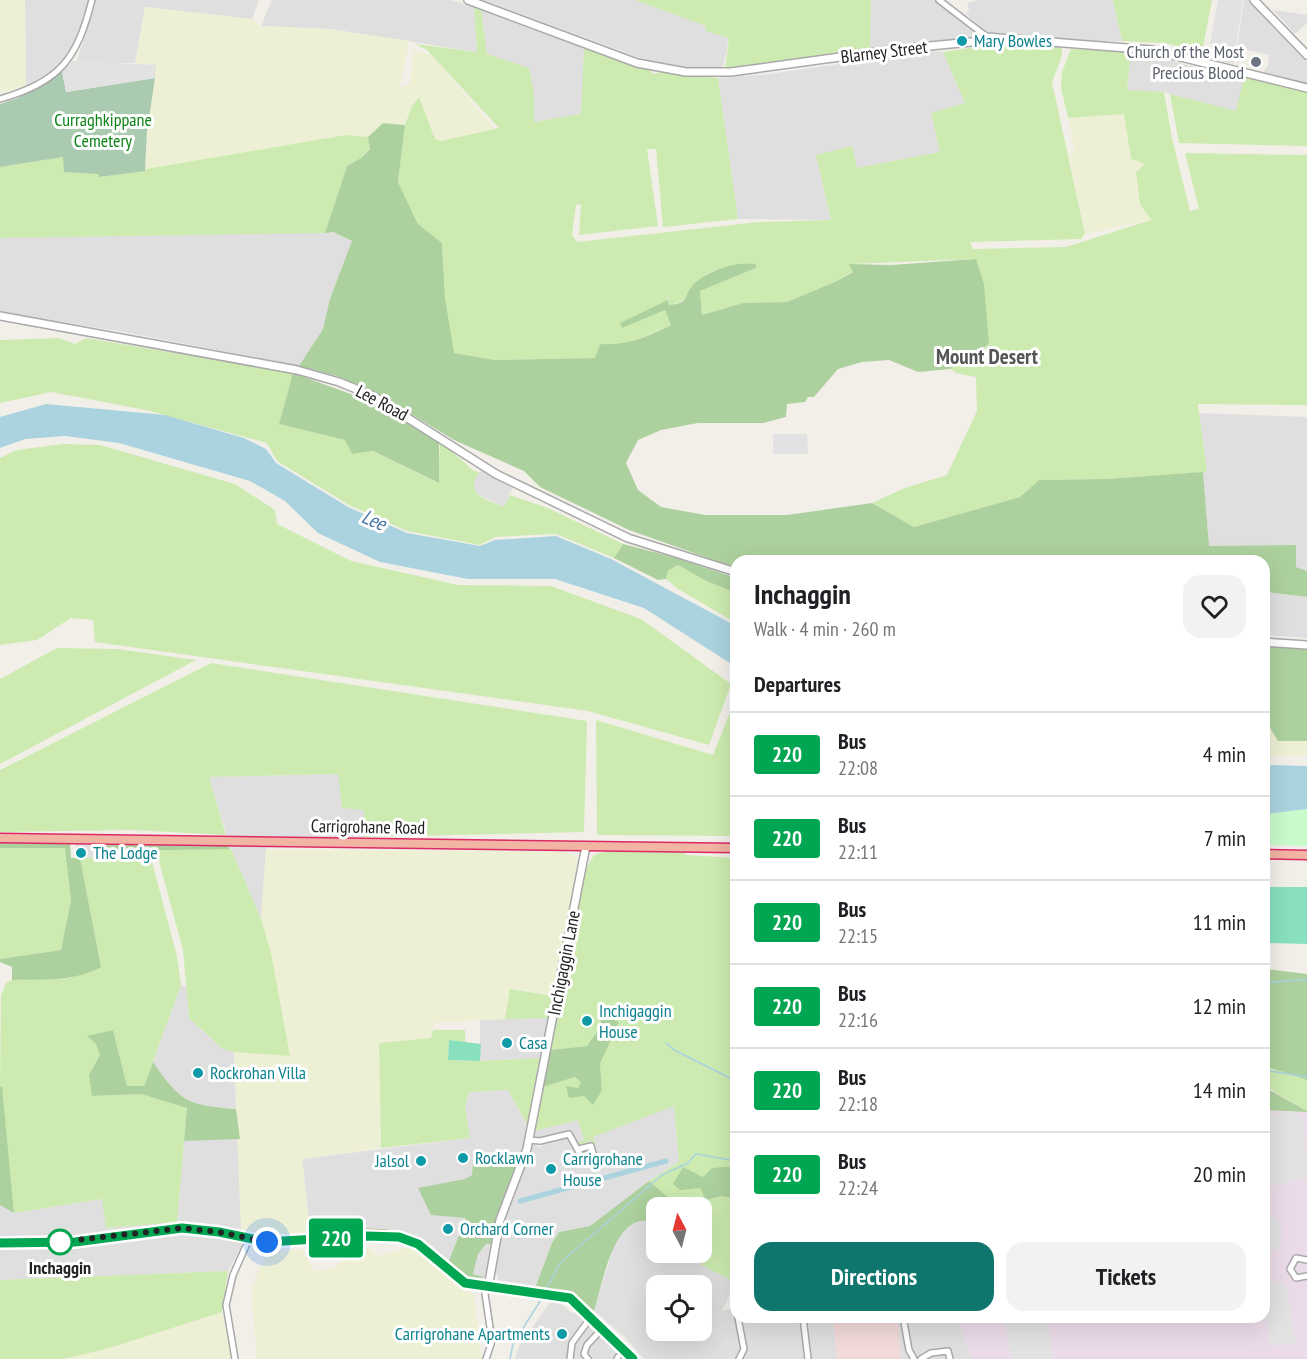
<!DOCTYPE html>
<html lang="en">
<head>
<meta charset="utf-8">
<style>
  body { margin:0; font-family:"PT Sans Narrow",sans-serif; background:#f2f2f2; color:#202124; height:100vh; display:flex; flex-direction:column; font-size:22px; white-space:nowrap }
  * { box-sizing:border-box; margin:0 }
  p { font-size:20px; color:#757577 }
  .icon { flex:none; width:33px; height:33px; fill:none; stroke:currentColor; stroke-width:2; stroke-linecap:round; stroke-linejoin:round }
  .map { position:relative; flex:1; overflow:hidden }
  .details { position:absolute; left:730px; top:555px; width:540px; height:768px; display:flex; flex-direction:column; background:#fff; border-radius:18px; box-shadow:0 6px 24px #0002 }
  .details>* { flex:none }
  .badge { padding:0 12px; border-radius:4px; font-size:21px; line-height:39px }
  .needle { width:39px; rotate:353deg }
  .fabs { position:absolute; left:646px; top:1197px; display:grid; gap:12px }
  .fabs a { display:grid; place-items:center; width:66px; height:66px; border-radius:12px; background:#fff; box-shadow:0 6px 24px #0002; font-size:30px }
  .you { position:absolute; width:30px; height:30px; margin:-15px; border:4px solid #fff; border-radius:50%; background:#1a73e8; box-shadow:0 0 0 9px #1a73e833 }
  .map>.badge { position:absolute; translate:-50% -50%; box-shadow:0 0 0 3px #fff }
  h2 { padding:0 24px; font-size:22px; line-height:54px }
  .round { display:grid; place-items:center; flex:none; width:63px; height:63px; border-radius:18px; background:#f2f2f2 }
  .summary { display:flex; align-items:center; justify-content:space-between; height:102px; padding:0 24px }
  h1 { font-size:28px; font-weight:700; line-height:45px }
  .primary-button { display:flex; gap:12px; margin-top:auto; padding:12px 24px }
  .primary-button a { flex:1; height:69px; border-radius:18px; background:#0f766e; color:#fff; font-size:24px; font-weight:700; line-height:69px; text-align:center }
  .primary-button a+a { background:#f2f2f2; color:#202124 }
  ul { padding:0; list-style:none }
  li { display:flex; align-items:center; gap:18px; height:84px; padding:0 24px; border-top:2px solid #e0e0e0 }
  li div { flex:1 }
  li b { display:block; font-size:22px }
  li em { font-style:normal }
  li .badge { min-width:66px; font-weight:700; text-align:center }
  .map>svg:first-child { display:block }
</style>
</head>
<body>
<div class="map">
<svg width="1307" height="1359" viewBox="0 0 1307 1359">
  <rect width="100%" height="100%" fill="#f2efe9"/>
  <!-- residential -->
  <g fill="#e0dfdf" fill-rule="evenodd">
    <polygon points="25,0 89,0 82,27 71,51 54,70 26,86"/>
    <polygon points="97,0 259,0 252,19 145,7 135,63 76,63"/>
    <polygon points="272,0 451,0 474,7 477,52 329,29 261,26"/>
    <polygon points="484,0 635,0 706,26 705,31 729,38 723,68 702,69 657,64"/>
    <polygon points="871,0 939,0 981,32 980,37 870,48"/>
    <polygon points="980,0 1113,0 1122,41 1073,42 991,36 966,14 969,10 967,3"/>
    <polygon points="1244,0 1249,0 1307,61 1307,84 1263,73 1268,65 1269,55 1237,47"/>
    <polygon points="481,9 584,47 582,114 534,122 534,93 487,54"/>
    <polygon points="1273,10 1307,15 1307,23 1295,34"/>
    <polygon points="930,51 943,52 965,103 940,152 857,168 822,181 831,220 738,219 718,78 769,74"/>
    <polygon points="1131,52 1174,59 1175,62 1244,77 1237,112 1164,92 1127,90"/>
    <polygon points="333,232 352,241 323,329 299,366 119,331 0,313 0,238"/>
    <polygon points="1199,413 1307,417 1307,571 1296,567 1296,545 1209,546 1203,472 1207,472"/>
    <polygon points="485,470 513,487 504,507 479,495 472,489 472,483 479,472"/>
    <polygon points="1264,592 1307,597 1307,638 1265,635"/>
    <polygon points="338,774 364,810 364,837 271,837 266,850 261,919 231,849 209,777"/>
    <polygon points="76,844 106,844 105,857 77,858"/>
    <polygon points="181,985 186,986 189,1018 223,1049 234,1052 236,1109 191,1104 170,1087 153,1062"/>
    <polygon points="551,1018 544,1058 480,1061 480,1019"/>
    <polygon points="508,1090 530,1130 528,1139 538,1147 542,1146 539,1138 535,1137 535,1131 578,1120 584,1140 674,1105 679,1162 649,1181 590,1226 559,1232 552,1243 535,1288 498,1284 498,1275 495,1275 486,1274 484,1283 467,1279 432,1249 400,1233 311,1237 302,1159 470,1138 465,1106 469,1092"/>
    <polygon points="225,1138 240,1139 243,1244 228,1271 0,1280 0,1205 14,1213 103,1199 177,1222 184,1141"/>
    <path d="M647,1219L657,1224V1252H702V1245L710,1249L702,1265L735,1282L722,1311L736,1307V1317H833L837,1359H644L626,1338L594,1311L616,1239L636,1220ZM657,1286H702V1330H657Z"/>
    <polygon points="554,1297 571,1313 576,1311 624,1359 515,1359 519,1346"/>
    <polygon points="897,1317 957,1317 972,1359 901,1359"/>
  </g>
  <!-- commercial -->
  <polygon fill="#f2dad9" points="833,1317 897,1317 901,1359 837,1359"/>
  <!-- industrial -->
  <polygon fill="#ebdbe8" points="1265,1110 1307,1112 1307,1359 972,1359 957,1317 1264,1317"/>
  <!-- farmland -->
  <g fill="#eef0d5">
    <polygon points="0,0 25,0 26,86 0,93"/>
    <polygon points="145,7 252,19 261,26 329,29 409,41 400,87 410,84 413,49 432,55 495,129 441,141 435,139 419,98 412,106 405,125 383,123 368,137 346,135 145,171 147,131 156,65 135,63"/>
    <polygon points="1124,114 1131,159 1146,164 1136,172 1140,204 1152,220 1085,234 1069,154 1075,152 1068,118"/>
    <polygon points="1269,726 1278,741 1307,741 1307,755 1265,756 1265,728"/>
    <polygon points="266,850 563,851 573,855 579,863 553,996 511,989 505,1019 434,1023 431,1038 379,1043 381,1148 302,1159 311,1237 269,1235 241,1230 234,1052 290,1055 271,953 261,919"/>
    <polygon points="367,1246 378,1256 409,1247 435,1261 455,1284 474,1294 482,1359 257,1359 251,1289 268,1252 303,1250 313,1271 336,1268 346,1249"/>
    <polygon points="222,1312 231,1359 64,1359 113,1347"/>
  </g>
  <!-- grass -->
  <g fill="#cdebb0">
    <polygon points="635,0 871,0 870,49 725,69 729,38 705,31 706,26"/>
    <polygon points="1113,0 1212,0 1202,52 1164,43 1122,41"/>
    <path d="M474,7L481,9L487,54L529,68L534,93V122L581,114L584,47L648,69L654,74L660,72L718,78L738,219L663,227L656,149H647L658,226L579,235L581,204L576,205L572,235L577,242L759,222L831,220L816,155L852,146L857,168L940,152L931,113L965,103L943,52L982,46L1062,47V56L1052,82L1085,234L1081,239L970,242L973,249L1066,247L1151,220L1140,204L1136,172L1145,164L1131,159L1124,114L1068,118L1061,88L1062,72L1071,49L1131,52L1127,90L1164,92L1172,138L1190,211L1199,209L1185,153L1307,155V405L1198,404L1207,472L1106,479L1039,480L1020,497L914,527L872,503L905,488L947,475L977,411L976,377L956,373L950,369L989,344L976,259L850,264L853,271L837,281L787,302L743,303L702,315L700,291L756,268L749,263C736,266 718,267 707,274C688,286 691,303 669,305L667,294V302L620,323L665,309L671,325C646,336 627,346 600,345L595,358L495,360L453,353L445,298L442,243L418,224L398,182L405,125L412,106L419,97L435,139L441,141L499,128L427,50L415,44L477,52Z"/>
    <polygon points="1244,77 1307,92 1307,146 1179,143 1170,94 1236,111"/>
    <polygon points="346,135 368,137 370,148 361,158 347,166 325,233 0,238 0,167 63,157 100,174 100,177"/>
    <path d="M58,338L75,344L86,338L293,373L279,424L345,440L352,454L373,451L438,483L440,441L474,471L479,472C464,495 485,498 504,507L510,495L550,509L623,544L614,558L556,534L495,537L480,545L407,531L349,505L277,461L267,443L146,410L51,392L0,403V340Z"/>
    <polygon points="63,444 100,445 235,484 275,510 277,524 351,561 458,585 551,586 641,619 731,684 709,745 588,711 95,642 93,620 71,618 37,640 0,645 0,458 17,450"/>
    <polygon points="678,565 704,580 736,593 736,623 678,589 666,579 668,571"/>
    <polygon points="57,648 117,649 196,660 0,764 0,679"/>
    <polygon points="211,663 587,721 584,832 364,837 364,810 342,808 338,774 209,777 226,835 132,830 0,832 0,770"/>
    <polygon points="736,697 736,836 597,835 596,720 713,755"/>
    <polygon points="0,848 66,848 71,900 61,950 0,959"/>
    <polygon points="161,848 231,849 261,919 271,953 290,1056 234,1052 223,1049 189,1018 183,950 160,865 157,851"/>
    <polygon points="105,851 149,851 177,956 181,985 144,1086 127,1086 113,1030 88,1037 96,1044 100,1055 94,1069 93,1096 141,1094 187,1108 177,1222 106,1228 102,1199 14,1213 0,1087 1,996 6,983 12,980 70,978 101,967 80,858 105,857"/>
    <polygon points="607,851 682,852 687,855 736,858 736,1166 729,1166 703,1178 683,1167 685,1188 700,1188 706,1200 722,1196 736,1199 735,1282 701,1265 710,1249 702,1228 702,1208 680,1207 649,1181 679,1162 674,1106 593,1137 596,1144 593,1145 591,1140 581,1146 575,1137 578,1142 584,1140 578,1120 535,1131 543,1087 575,1077 581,1081 578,1088 566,1090 602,1090 600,1064 619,1022 603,1021 587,1046 550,1050 560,997 567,992 564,984 586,869 594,855"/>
    <polygon points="510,989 553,996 551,1018 505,1019"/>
    <polygon points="433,1030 465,1030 465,1042 449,1040 448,1060 480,1061 544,1058 532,1122 527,1124 508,1090 469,1092 465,1106 470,1138 381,1148 379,1043 431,1038"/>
    <polygon points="1264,1066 1307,1080 1307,1111 1265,1086"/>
    <polygon points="228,1271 222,1312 113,1347 64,1359 0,1359 0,1280"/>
  </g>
  <!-- forest -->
  <g fill="#add19e">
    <path d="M383,123L405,125L398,182L418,224L442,243L445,298L454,353L495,360L595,358L600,344C626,346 647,337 671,325L665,310L622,328L620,323L668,300L669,305C692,303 682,295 695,283C709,270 737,261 756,264V268L700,291L702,315L743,303L787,302L837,281L853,272L849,264L891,265L976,259L984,284L989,344L950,369L918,372L889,360L862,362L838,369L814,397H808L805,402L787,404L786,417L763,423H698L661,430L638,440L626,463L638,490L661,507L705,515H787L872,503L914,527L1020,497L1039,480L1106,479L1203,472L1209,546L1296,545V567L1307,571V597L1265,592L1264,561H736V568L629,530L540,487L524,471L454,440L375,392L337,376L299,366L323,329L330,299L352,241L333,232L325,233L347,166L361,158L370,149L368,137Z"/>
    <polygon points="293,373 370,401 439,442 439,483 373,451 352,454 345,440 279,424"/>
    <polygon points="623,544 677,558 736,578 736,593 704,580 678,565 668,571 666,579 658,580 614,558"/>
    <polygon points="1264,646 1307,649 1307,741 1278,741 1269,726 1265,728"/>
    <path d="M0,842L70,843L71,858H80L101,967C74,982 42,979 12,980V967L0,962V959L61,950L71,900L65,848H0Z"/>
    <polygon points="106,844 227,844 230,849 105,851"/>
    <polygon points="1265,969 1307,974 1307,1080 1265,1066"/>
    <polygon points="602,1015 619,1022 600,1064 602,1090 593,1105 584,1096 569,1098 566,1086 578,1088 581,1082 575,1077 543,1087 550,1050 587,1046 600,1027"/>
    <path d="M113,1030L127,1086H144L153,1062C181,1103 188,1105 236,1109L240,1139L184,1141L187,1108L141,1094L92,1096L89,1075L100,1055L96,1044L87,1036Z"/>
    <polygon points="0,1087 2,1087 14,1213 0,1205"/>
    <polygon points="1264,1087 1307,1111 1307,1112 1265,1110"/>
    <polygon points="505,1162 520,1164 498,1216 491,1244 486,1244 478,1254 473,1274 483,1277 482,1282 467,1279 448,1263 466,1218 431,1215 418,1188 465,1179 472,1175 473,1163"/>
    <polygon points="736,1166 736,1199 722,1196 706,1200 700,1188 680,1190 673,1184 683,1167 703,1177 712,1168"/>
    <path d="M649,1181L680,1207L657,1208V1224C615,1204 603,1283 594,1311L573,1292L535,1288L552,1243L559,1232L590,1226Z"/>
  </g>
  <!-- cemetery -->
  <polygon fill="#aacbaf" points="62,71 66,92 155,78 147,131 145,171 99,177 99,174 64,172 63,157 0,167 0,104 18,98"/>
  <!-- park -->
  <polygon fill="#c8facc" points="1307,809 1307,846 1265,845 1264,814"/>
  <!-- pitch -->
  <g fill="#88e0be">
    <polygon points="1265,887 1307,887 1307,944 1265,943"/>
    <polygon points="449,1040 481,1044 480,1061 448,1060"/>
  </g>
  <!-- parking -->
  <g fill="#e2e2e2">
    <polygon points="1218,0 1243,0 1233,64 1222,62 1224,48 1210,44"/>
    <polygon points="73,61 156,65 155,78 66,92 62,71"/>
    <polygon points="773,434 807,434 808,454 773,454"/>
    <polygon points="1288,1111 1297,1114 1304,1121 1307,1179 1265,1187 1265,1116"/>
    <polygon points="1265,1215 1274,1216 1282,1227 1280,1249 1274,1249 1273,1252 1265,1251"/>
    <polygon points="1279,1281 1287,1289 1296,1343 1270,1346 1265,1311 1265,1283"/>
    <polygon points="1004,1317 1047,1317 1054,1358 1011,1359"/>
  </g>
  <!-- water -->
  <g fill="#aad3df">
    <polygon points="46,404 165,415 244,438 266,449 276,463 348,507 407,533 480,546 495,540 556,536 611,559 736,626 736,667 644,608 555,579 468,579 380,562 318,533 285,501 250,481 119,443 65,436 25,439 0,448 0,417"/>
    <polygon points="1265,765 1307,766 1307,809 1265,814"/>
  </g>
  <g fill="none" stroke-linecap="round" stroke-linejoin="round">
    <!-- stream -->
    <g stroke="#aad3df" stroke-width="1.5">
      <polyline points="1264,983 1307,979"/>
      <polyline points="666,1043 674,1050 736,1081"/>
      <polyline points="1264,1070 1307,1077"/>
      <polyline points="545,1291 560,1263 662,1175 688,1163 696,1154 736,1161"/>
      <polyline points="510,1359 513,1344 542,1298"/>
    </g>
    <!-- canal -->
    <polyline stroke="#aad3df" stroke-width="5" points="520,1201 666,1161"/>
    <!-- minor casing -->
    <g stroke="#a9a9a9" stroke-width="8">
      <g id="minor">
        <polyline points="939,0 987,37"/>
        <path d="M0,99C60,82 77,59 92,0"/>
        <polyline points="529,1140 540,1141 569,1134 581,1156 593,1153 591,1146 579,1149"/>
        <polyline points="1307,1260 1296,1258 1290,1269 1296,1278 1307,1276"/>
        <polyline points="484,1287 492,1341 486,1359"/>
        <polyline points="803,1317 808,1359"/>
        <polyline points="903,1317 909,1350 914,1359"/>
        <polyline points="738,1318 744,1349 739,1359"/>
        <polyline points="235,1359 226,1305 233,1275 249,1239"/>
        <polyline points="570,1359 572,1343 591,1317"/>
        <polyline points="588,1359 584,1354 587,1345 602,1329"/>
        <polyline points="617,1359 618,1357"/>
        <polyline points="921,1359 931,1353 948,1351 950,1359"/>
      </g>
    </g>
    <!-- tertiary casing -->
    <g stroke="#a9a9a9" stroke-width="10">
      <g id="tertiary">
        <polyline points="468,0 637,63 686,72 731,72 898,49 982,41 987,37 1152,50 1307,88"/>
        <polyline points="1254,0 1307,55"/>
        <polyline points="0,316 297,370 339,382 373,396 496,474 628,538 736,572"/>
        <polyline points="1264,642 1307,645"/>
        <polyline points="488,1288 500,1220 527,1149 586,846"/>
      </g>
    </g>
    <!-- secondary casing -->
    <g stroke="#707d05" stroke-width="10">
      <path id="secondary" d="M0,1243C24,1243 49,1244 73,1242C110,1238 145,1228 182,1228C213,1227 242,1243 272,1242C311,1241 363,1228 400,1237C432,1245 445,1276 471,1285L570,1298L633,1359"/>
    </g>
    <!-- trunk casing -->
    <g stroke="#dc2a67" stroke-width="11">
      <g id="trunk">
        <polyline points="0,838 736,848"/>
        <polyline points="1264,854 1307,855"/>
      </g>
    </g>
    <!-- minor -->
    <use href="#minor" stroke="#fff" stroke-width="5"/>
    <!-- tertiary -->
    <use href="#tertiary" stroke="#fff" stroke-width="7"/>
    <!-- secondary -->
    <use href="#secondary" stroke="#f7fabf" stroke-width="8"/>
    <!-- trunk -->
    <use href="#trunk" stroke="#f2b4a3" stroke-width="8"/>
  </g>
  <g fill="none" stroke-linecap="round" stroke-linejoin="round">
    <!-- line casing -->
    <g stroke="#fff" stroke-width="14">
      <polyline id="line" points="0,1243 75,1242 182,1228 219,1232 267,1242 366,1236 399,1237 418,1244 465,1283 570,1298 633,1359"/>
    </g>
    <!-- line -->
    <use href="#line" stroke="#00a651" stroke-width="9"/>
    <!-- walk -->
    <polyline stroke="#222" stroke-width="6" stroke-dasharray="0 10.8" points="60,1242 182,1228 219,1232 267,1242"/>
  </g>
  <!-- markers -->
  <g fill="#0f9aa8" stroke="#fff" stroke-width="2">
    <circle cx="962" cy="41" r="6"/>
    <circle cx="81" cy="853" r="6"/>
    <circle cx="587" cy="1021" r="6"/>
    <circle cx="507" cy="1043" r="6"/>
    <circle cx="198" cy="1073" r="6"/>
    <circle cx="463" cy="1158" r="6"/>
    <circle cx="421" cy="1161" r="6"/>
    <circle cx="551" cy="1169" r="6"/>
    <circle cx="448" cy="1229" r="6"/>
    <circle cx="562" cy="1334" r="6"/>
  </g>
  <circle fill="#6b7280" stroke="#fff" stroke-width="2" cx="1256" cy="62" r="6"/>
  <circle fill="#fff" stroke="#00a651" stroke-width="3" cx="60" cy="1242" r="12"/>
  <g text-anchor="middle" stroke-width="6" stroke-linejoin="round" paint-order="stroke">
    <!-- culture labels -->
    <g font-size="18" fill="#0d838f" stroke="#fff" text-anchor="start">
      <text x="974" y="47">Mary Bowles</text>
      <text x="93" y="859">The Lodge</text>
      <text x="599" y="1017">Inchigaggin<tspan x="599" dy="21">House</tspan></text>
      <text x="519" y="1049">Casa</text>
      <text x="210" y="1079">Rockrohan Villa</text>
      <text x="475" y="1164">Rocklawn</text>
      <text x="563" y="1165">Carrigrohane<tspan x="563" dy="21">House</tspan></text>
      <text x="409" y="1167" text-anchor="end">Jalsol</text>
      <text x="460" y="1235">Orchard Corner</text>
      <text x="550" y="1340" text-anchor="end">Carrigrohane Apartments</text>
    </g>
    <!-- street labels -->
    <g font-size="18" fill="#222" stroke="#fff">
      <text transform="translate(884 52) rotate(-7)" y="6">Blarney Street</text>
      <text transform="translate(382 403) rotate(28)" y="6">Lee Road</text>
      <text transform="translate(368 827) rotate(1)" y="6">Carrigrohane Road</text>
      <text transform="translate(564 963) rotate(-79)" y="6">Inchigaggin Lane</text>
    </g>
    <!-- worship labels -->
    <g font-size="18" fill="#5b616d" stroke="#fff" text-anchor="end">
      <text x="1244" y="58">Church of the Most<tspan x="1244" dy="21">Precious Blood</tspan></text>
    </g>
    <!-- park labels -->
    <g font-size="18" fill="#0c8416" stroke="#fff">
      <text x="103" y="126">Curraghkippane<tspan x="103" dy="21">Cemetery</tspan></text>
    </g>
    <!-- stop labels -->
    <g font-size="18" font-weight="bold" fill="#222" stroke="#fff">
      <text x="60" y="1274">Inchaggin</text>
    </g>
    <!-- water labels -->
    <g font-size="20" font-style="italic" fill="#4a7aab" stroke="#fff">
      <text transform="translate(374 520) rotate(23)" y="7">Lee</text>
    </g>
    <!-- quarter labels -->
    <g font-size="21" font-weight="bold" fill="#555" stroke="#fff">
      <text x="987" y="364">Mount Desert</text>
    </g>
  </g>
</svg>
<div class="fabs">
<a><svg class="needle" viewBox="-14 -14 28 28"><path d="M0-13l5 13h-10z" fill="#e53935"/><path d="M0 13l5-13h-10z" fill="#757577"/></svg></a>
<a><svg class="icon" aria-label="locate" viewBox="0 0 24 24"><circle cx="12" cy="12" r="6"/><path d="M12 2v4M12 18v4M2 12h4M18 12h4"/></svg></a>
</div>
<div class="you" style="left:267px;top:1242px"></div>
<b class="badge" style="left:336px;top:1238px;background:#00a651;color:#fff">220</b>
<section class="details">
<div class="summary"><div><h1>Inchaggin</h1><p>Walk · 4 min · 260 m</p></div><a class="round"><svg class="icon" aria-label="heart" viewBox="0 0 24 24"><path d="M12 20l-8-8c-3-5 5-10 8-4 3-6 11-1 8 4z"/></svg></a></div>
<h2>Departures</h2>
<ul>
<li><span class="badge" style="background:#00a651;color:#fff">220</span><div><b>Bus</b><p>22:08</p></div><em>4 min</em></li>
<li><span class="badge" style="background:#00a651;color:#fff">220</span><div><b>Bus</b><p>22:11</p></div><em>7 min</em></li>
<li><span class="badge" style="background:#00a651;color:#fff">220</span><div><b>Bus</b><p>22:15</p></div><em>11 min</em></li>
<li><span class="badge" style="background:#00a651;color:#fff">220</span><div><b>Bus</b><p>22:16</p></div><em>12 min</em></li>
<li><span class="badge" style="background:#00a651;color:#fff">220</span><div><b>Bus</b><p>22:18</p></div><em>14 min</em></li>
<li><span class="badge" style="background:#00a651;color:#fff">220</span><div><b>Bus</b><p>22:24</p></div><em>20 min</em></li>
</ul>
<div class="primary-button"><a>Directions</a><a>Tickets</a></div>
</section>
</div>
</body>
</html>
